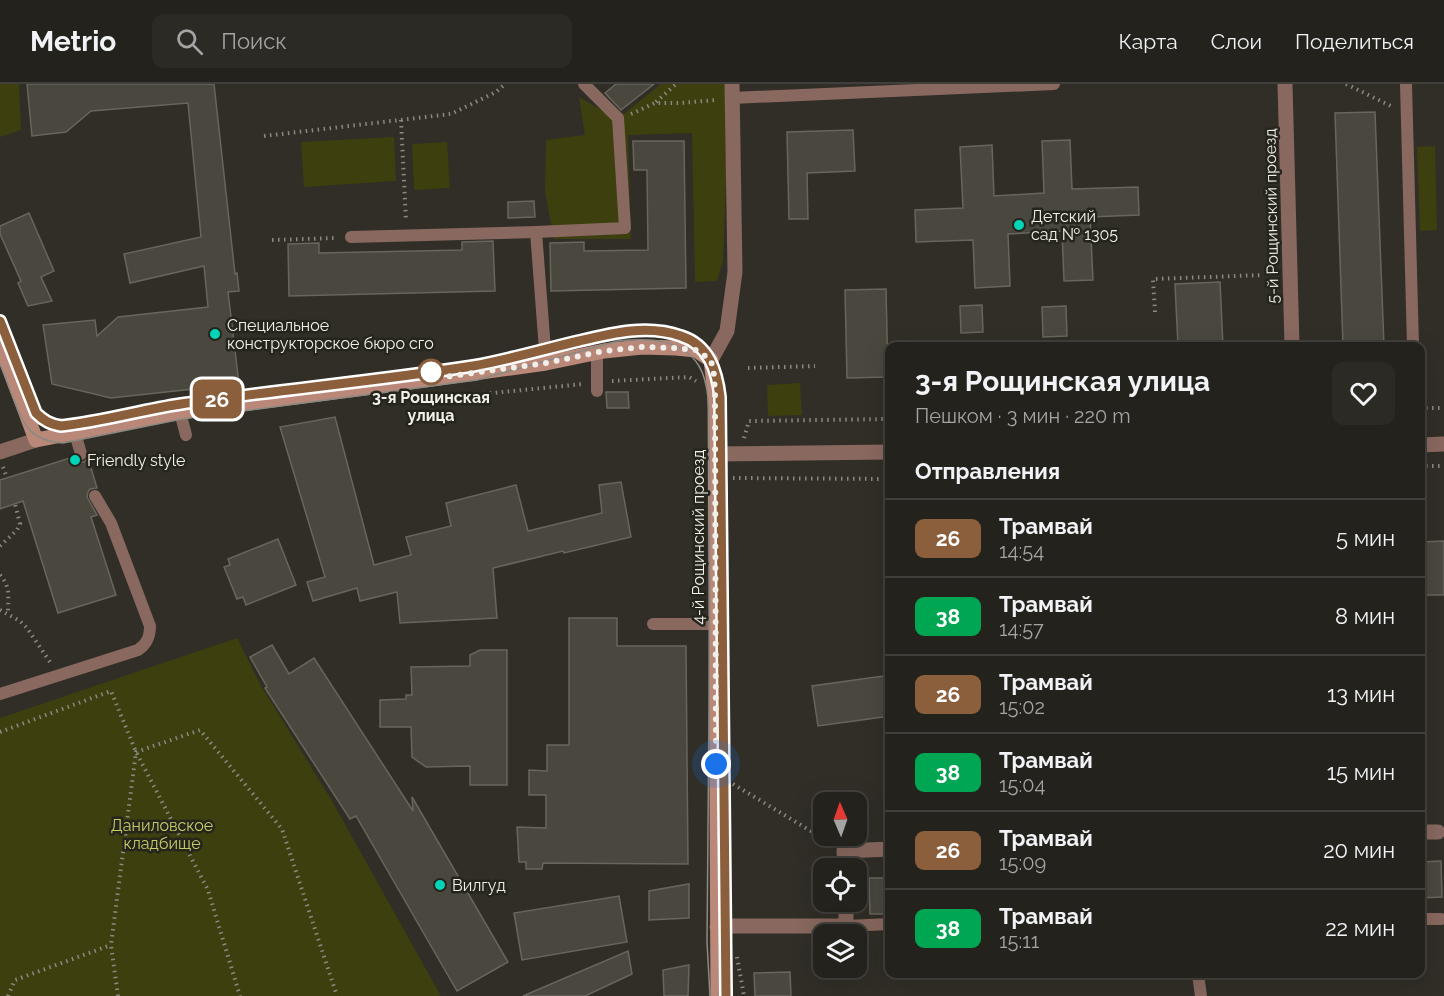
<!DOCTYPE html>
<html lang="ru">
<head>
<meta charset="utf-8">
<style>
  body { margin:0; font-family:Raleway,sans-serif; background:#2c2a25; color:#f1f3f6; height:100vh; display:flex; flex-direction:column; font-size:22px; white-space:nowrap }
  * { box-sizing:border-box; margin:0 }
  p { font-size:20px; color:#a3a4a3 }
  .icon { flex:none; width:33px; height:33px; fill:none; stroke:currentColor; stroke-width:2; stroke-linecap:round; stroke-linejoin:round }
  .map { position:relative; flex:1; overflow:hidden }
  .drawer { position:absolute; left:885px; top:258px; width:540px; height:636px; display:flex; flex-direction:column; background:#24221c; border-radius:12px; box-shadow:0 6px 24px #0002,0 0 0 2px #413f3b }
  .drawer>* { flex:none }
  .badge { padding:0 12px; border-radius:9px; font-size:21px; line-height:39px }
  .needle { width:39px; rotate:358deg }
  .buttons { position:absolute; left:813px; top:708px; display:grid; gap:12px }
  .buttons a { display:grid; place-items:center; width:54px; height:54px; border-radius:12px; background:#24221c; box-shadow:0 6px 24px #0002,0 0 0 2px #413f3b; font-size:30px }
  .you { position:absolute; width:30px; height:30px; margin:-15px; border:4px solid #fff; border-radius:50%; background:#1a73e8; box-shadow:0 0 0 9px #1a73e833 }
  .map>.badge { position:absolute; translate:-50% -50%; box-shadow:0 0 0 3px #fff }
  h2 { padding:0 30px; font-size:22px; line-height:54px }
  .round { display:grid; place-items:center; flex:none; width:63px; height:63px; border-radius:12px; background:#2c2a25 }
  .head { display:flex; align-items:center; justify-content:space-between; height:102px; padding:0 30px }
  h1 { font-size:28px; font-weight:700; line-height:45px }
  ul { padding:0; list-style:none }
  li { display:flex; align-items:center; gap:18px; height:78px; padding:0 30px; border-top:2px solid #413f3b }
  li div { flex:1 }
  li b { display:block; font-size:22px }
  li em { font-style:normal }
  li .badge { min-width:66px; font-weight:700; text-align:center }
  header { display:flex; align-items:center; gap:36px; box-sizing:border-box; height:84px; padding:0 30px; background:#24221c; border-bottom:2px solid #413f3b }
  header strong { font-size:28px }
  nav { display:flex; gap:33px; margin-inline-start:auto; font-size:21px }
  .search { width:420px; height:54px; background:#2c2a25; display:flex; align-items:center; gap:15px; box-sizing:border-box; padding:0 21px; border-radius:12px; color:#a3a4a3; font-size:22px }
  .map>svg:first-child { display:block }
</style>
</head>
<body>
<header>
<strong>Metrio</strong>
<div class="search"><svg class="icon" aria-label="search" viewBox="0 0 24 24"><circle cx="10" cy="10" r="6"/><path d="M15 15l6 6"/></svg>Поиск</div>
<nav><a>Карта</a><a>Слои</a><a>Поделиться</a></nav>
</header>
<div class="map">
<svg width="1444" height="912" viewBox="0 0 1444 912">
  <rect width="100%" height="100%" fill="#302e26"/>
  <!-- green -->
  <g fill="#3d3f0f">
    <polygon points="0,0 19,0 21,46 0,53"/>
    <polygon points="661,0 725,0 727,73 723,177 717,197 695,198 692,49 628,51 631,155 554,155 545,108 546,56 585,51 579,13 612,32 625,29"/>
    <polygon points="394,53 396,97 304,103 301,58"/>
    <polygon points="447,58 450,104 414,106 412,60"/>
    <polygon points="1435,62 1437,146 1420,147 1417,63"/>
    <polygon points="800,299 802,331 768,332 767,301"/>
    <polygon points="237,554 260,600 332,717 441,912 0,912 0,634"/>
  </g>
  <!-- building -->
  <g fill="#49473e" stroke="#68665c" stroke-width="1.5">
    <polygon points="27,0 214,0 235,190 237,189 239,207 228,208 239,300 111,314 52,300 43,241 95,236 97,252 118,233 208,223 204,182 130,199 124,170 201,153 188,19 91,27 66,48 32,52"/>
    <polygon points="616,0 654,0 621,26 605,9"/>
    <polygon points="1375,28 1384,262 1343,262 1335,29"/>
    <polygon points="853,46 855,87 807,89 808,135 789,135 787,48"/>
    <polygon points="1070,56 1072,105 1138,103 1139,131 1090,133 1093,196 1064,197 1062,147 1008,150 1010,202 975,204 973,156 916,158 915,126 963,124 960,63 992,61 994,112 1044,109 1042,57"/>
    <polygon points="633,57 684,57 686,204 551,207 550,159 584,158 584,167 648,166 647,86 634,86"/>
    <polygon points="534,117 535,133 508,134 508,118"/>
    <polygon points="29,129 54,187 41,193 52,217 28,222 18,199 21,197 0,150 0,142"/>
    <polygon points="493,157 495,207 289,212 288,160 319,159 319,169 462,166 462,158"/>
    <polygon points="1220,198 1223,262 1178,262 1175,200"/>
    <polygon points="886,205 888,293 847,294 845,206"/>
    <polygon points="982,221 983,248 961,249 960,222"/>
    <polygon points="1066,222 1067,252 1043,253 1042,223"/>
    <polygon points="606,308 628,308 629,324 607,324"/>
    <polygon points="335,333 374,481 411,471 406,453 451,442 446,419 516,401 528,447 602,429 599,401 621,398 631,453 564,469 563,467 493,484 497,534 400,539 397,508 360,517 357,504 313,517 307,498 325,493 280,343"/>
    <polygon points="73,373 76,376 80,378 84,378 88,374 97,404 90,405 88,408 87,413 97,431 91,433 116,511 58,529 23,417 0,425 0,396"/>
    <polygon points="278,455 296,501 246,521 243,513 237,515 224,483 230,481 228,475"/>
    <polygon points="1444,457 1444,511 1420,511 1420,458"/>
    <polygon points="569,534 617,534 617,562 686,562 688,780 543,779 542,785 526,785 526,778 519,778 517,743 546,744 546,711 529,711 529,686 547,687 547,661 569,661"/>
    <polygon points="272,561 289,590 314,574 413,727 412,713 508,878 457,907 356,732 350,735 265,604 267,603 250,573"/>
    <polygon points="480,566 507,566 507,701 470,701 470,682 426,683 412,673 411,643 380,643 380,616 406,615 406,611 412,611 411,583 470,582 470,571"/>
    <polygon points="890,591 890,632 818,642 812,602"/>
    <polygon points="1441,777 1442,813 1420,814 1420,778"/>
    <polygon points="869,794 890,794 890,830 870,830"/>
    <polygon points="689,800 689,834 649,836 649,807"/>
    <polygon points="619,812 627,858 522,876 514,829"/>
    <polygon points="628,867 632,890 585,912 523,912"/>
    <polygon points="689,881 688,912 664,912 663,886"/>
    <polygon points="790,888 791,912 755,912 754,889"/>
  </g>
  <g fill="none" stroke-linecap="round" stroke-linejoin="round">
    <!-- path -->
    <g stroke="#8b8982" stroke-width="4" stroke-dasharray="1.5 4.5" stroke-linecap="butt">
      <polyline points="1346,0 1391,22"/>
      <polyline points="656,18 676,0"/>
      <polyline points="631,30 655,19 680,19 716,16"/>
      <polyline points="401,36 406,137"/>
      <polyline points="264,52 451,30 496,8 505,0"/>
      <polyline points="272,156 336,154"/>
      <polyline points="1155,228 1153,195 1263,191"/>
      <polyline points="748,284 815,282"/>
      <polyline points="612,297 689,293 696,297"/>
      <polyline points="442,314 583,300"/>
      <polyline points="1420,324 1444,324"/>
      <polyline points="744,354 749,337 890,335"/>
      <polyline points="1420,382 1444,382"/>
      <polyline points="3,383 7,394"/>
      <polyline points="733,394 890,395"/>
      <polyline points="0,462 17,446 20,440 15,420"/>
      <path d="M0,491C11,503 8,514 8,530"/>
      <polyline points="0,526 20,537 27,544 50,578"/>
      <polyline points="0,648 111,607 136,668 208,806 240,912"/>
      <polyline points="733,700 829,758"/>
      <polyline points="737,873 744,912"/>
      <polyline points="8,912 15,896 111,861"/>
      <polyline points="118,912 111,861 136,668 200,646 282,745 337,912"/>
    </g>
    <!-- lane -->
    <g stroke="#88685f" stroke-width="12">
      <polyline points="1406,0 1413,262"/>
      <polyline points="732,14 1054,0"/>
      <polyline points="536,148 546,279"/>
      <polyline points="351,153 536,148 625,144 618,34 584,0"/>
      <polyline points="597,307 597,268"/>
      <polyline points="180,328 186,351"/>
      <polyline points="75,349 81,370"/>
      <polyline points="653,540 716,540"/>
      <path d="M0,610L138,566C147,560 150,553 150,542L111,439L95,412"/>
      <polyline points="1420,835 1441,835"/>
      <polyline points="846,842 890,840"/>
      <polyline points="1198,890 1201,912"/>
    </g>
    <!-- street -->
    <g stroke="#88685f" stroke-width="15">
      <polyline points="1285,0 1292,262"/>
      <polyline points="711,276 727,247 735,188 732,0"/>
      <polyline points="1420,361 1444,360"/>
      <polyline points="0,368 36,356"/>
      <polyline points="715,370 890,368"/>
      <polyline points="1420,748 1438,748"/>
      <polyline points="845,784 844,767 890,765"/>
      <polyline points="717,843 732,842 846,842 846,818"/>
    </g>
    <!-- secondary -->
    <polyline stroke="#ba8879" stroke-width="15" points="0,259 36,356 180,328 396,300 546,279 604,267 642,263 676,264 696,266 711,276 715,310 718,912"/>
    <!-- tram -->
    <g stroke="#8b8a82" stroke-width="1.5">
      <path d="M0,237L36,329C43,337 50,340 61,342C101,338 141,326 181,320C278,305 376,297 473,282C507,276 541,266 574,258C609,250 646,239 681,252C709,261 717,287 720,313L726,912"/>
      <path d="M0,280C5,292 9,304 14,316C24,343 32,357 63,359L182,335L477,296L618,257C647,254 682,254 699,282C711,302 709,336 709,358C709,382 710,407 710,431C710,573 708,716 707,858L710,912"/>
    </g>
  </g>
  <g fill="none" stroke-linecap="round" stroke-linejoin="round">
    <!-- line casing -->
    <g stroke="#fff" stroke-width="14">
      <path id="line" d="M0,237L36,329C44,337 50,340 61,342C101,338 141,326 181,320C278,306 376,297 473,282C507,276 545,265 579,257C612,249 648,240 681,252C709,261 717,287 720,313L726,912"/>
    </g>
    <!-- line -->
    <use href="#line" stroke="#8b5e3c" stroke-width="9"/>
    <!-- walk -->
    <polyline stroke="#f0efe9" stroke-width="6" stroke-dasharray="0 10.8" points="431,288 436,294 546,279 604,267 642,263 676,264 696,266 711,276 714,291 715,310 716,680"/>
  </g>
  <!-- markers -->
  <g fill="#00d5b7" stroke="#26251c" stroke-width="2">
    <circle cx="1019" cy="141" r="6"/>
    <circle cx="215" cy="250" r="6"/>
    <circle cx="75" cy="376" r="6"/>
    <circle cx="440" cy="801" r="6"/>
  </g>
  <circle fill="#fff" stroke="#8b5e3c" stroke-width="3" cx="431" cy="288" r="12"/>
  <g text-anchor="middle" stroke-width="5" stroke-linejoin="round" paint-order="stroke">
    <!-- poi labels -->
    <g font-size="16" fill="#f0efe9" stroke="#26251c" text-anchor="start">
      <text x="1031" y="138">Детский<tspan x="1031" dy="18">сад № 1305</tspan></text>
      <text x="227" y="247">Специальное<tspan x="227" dy="18">конструкторское бюро сго</tspan></text>
      <text x="87" y="382">Friendly style</text>
      <text x="452" y="807">Вилгуд</text>
    </g>
    <!-- street labels -->
    <g font-size="16" fill="#f0efe9" stroke="#26251c">
      <text transform="translate(1271 132) rotate(-91)" y="6">5-й Рощинский проезд</text>
      <text transform="translate(698 453) rotate(-90)" y="6">4-й Рощинский проезд</text>
    </g>
    <!-- stop labels -->
    <g font-size="16" font-weight="bold" fill="#f0efe9" stroke="#26251c">
      <text x="431" y="319">3-я Рощинская<tspan x="431" dy="18">улица</tspan></text>
    </g>
    <!-- park labels -->
    <g font-size="16" fill="#c7cb64" stroke="#26251c">
      <text x="162" y="747">Даниловское<tspan x="162" dy="18">кладбище</tspan></text>
    </g>
  </g>
</svg>
<div class="buttons">
<a><svg class="needle" viewBox="-14 -14 28 28"><path d="M0-13l5 13h-10z" fill="#e53935"/><path d="M0 13l5-13h-10z" fill="#a3a4a3"/></svg></a>
<a><svg class="icon" aria-label="locate" viewBox="0 0 24 24"><circle cx="12" cy="12" r="6"/><path d="M12 2v4M12 18v4M2 12h4M18 12h4"/></svg></a>
<a><svg class="icon" aria-label="layers" viewBox="0 0 24 24"><path d="M12 4l9 5-9 5-9-5zM3 14l9 5 9-5"/></svg></a>
</div>
<div class="you" style="left:716px;top:680px"></div>
<b class="badge" style="left:217px;top:315px;background:#8b5e3c;color:#fff">26</b>
<section class="drawer">
<div class="head"><div><h1>3-я Рощинская улица</h1><p>Пешком · 3 мин · 220 m</p></div><a class="round"><svg class="icon" aria-label="heart" viewBox="0 0 24 24"><path d="M12 20l-8-8c-3-5 5-10 8-4 3-6 11-1 8 4z"/></svg></a></div>
<h2>Отправления</h2>
<ul>
<li><span class="badge" style="background:#8b5e3c;color:#fff">26</span><div><b>Трамвай</b><p>14:54</p></div><em>5 мин</em></li>
<li><span class="badge" style="background:#00a651;color:#fff">38</span><div><b>Трамвай</b><p>14:57</p></div><em>8 мин</em></li>
<li><span class="badge" style="background:#8b5e3c;color:#fff">26</span><div><b>Трамвай</b><p>15:02</p></div><em>13 мин</em></li>
<li><span class="badge" style="background:#00a651;color:#fff">38</span><div><b>Трамвай</b><p>15:04</p></div><em>15 мин</em></li>
<li><span class="badge" style="background:#8b5e3c;color:#fff">26</span><div><b>Трамвай</b><p>15:09</p></div><em>20 мин</em></li>
<li><span class="badge" style="background:#00a651;color:#fff">38</span><div><b>Трамвай</b><p>15:11</p></div><em>22 мин</em></li>
</ul>
</section>
</div>
</body>
</html>
